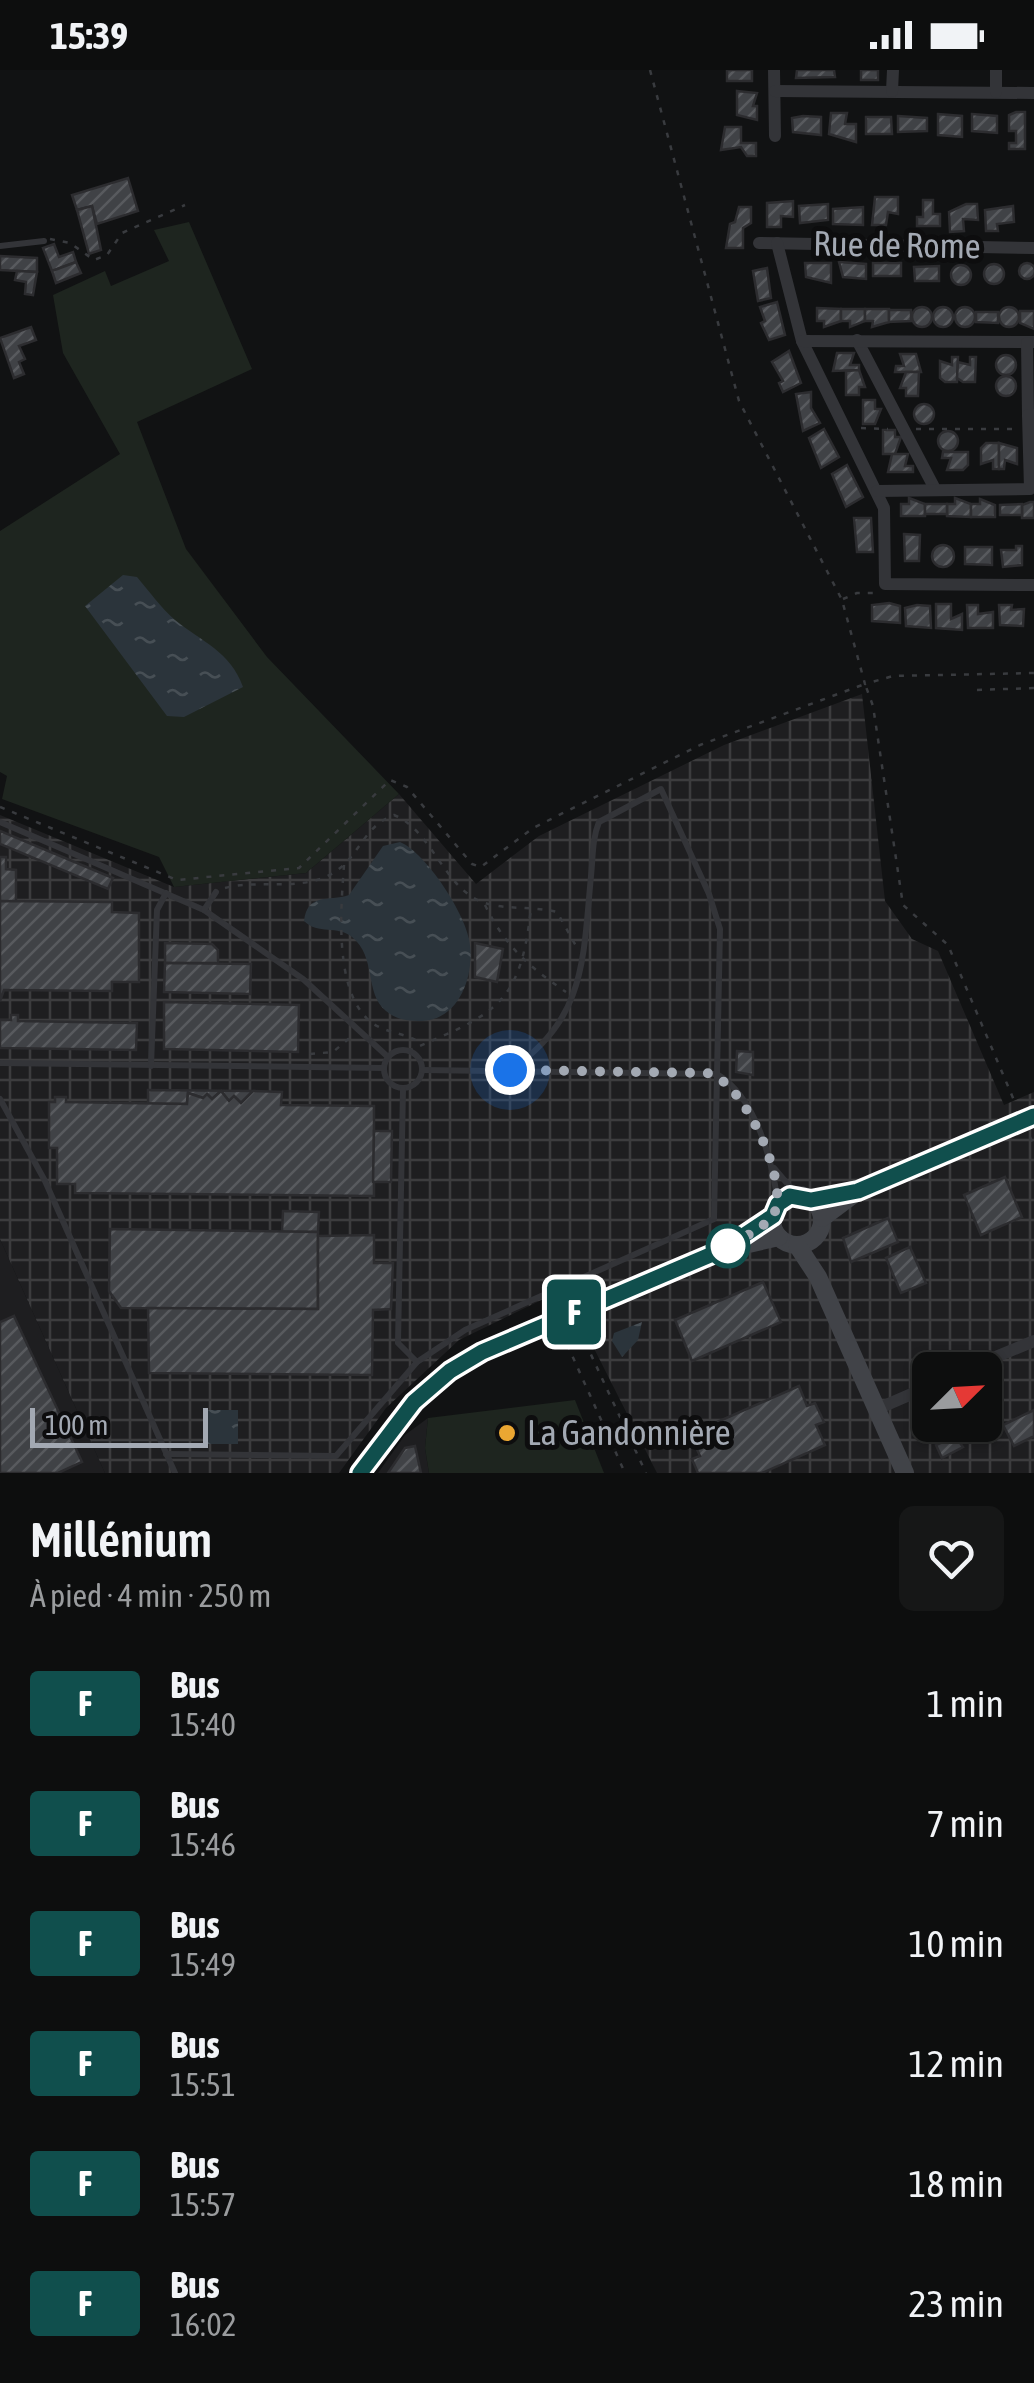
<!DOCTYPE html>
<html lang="fr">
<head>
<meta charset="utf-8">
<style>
  body { margin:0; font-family:"Asap Condensed",sans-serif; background:#161717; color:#f1f3f6; height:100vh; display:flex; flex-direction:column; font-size:38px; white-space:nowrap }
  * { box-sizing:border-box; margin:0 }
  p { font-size:32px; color:#9a9c9e }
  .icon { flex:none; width:55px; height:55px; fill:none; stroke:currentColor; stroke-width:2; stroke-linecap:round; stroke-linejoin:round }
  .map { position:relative; height:1403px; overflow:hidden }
  .drawer { display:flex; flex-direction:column; background:#0d0e0e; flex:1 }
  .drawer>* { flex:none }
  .badge { padding:0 20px; border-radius:8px; font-size:35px; line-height:65px }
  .needle { width:65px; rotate:66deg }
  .tools { position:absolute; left:912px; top:1282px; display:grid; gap:20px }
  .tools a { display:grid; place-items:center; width:90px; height:90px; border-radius:15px; background:#0d0e0e; box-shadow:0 2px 8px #0004,0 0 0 2px #2d2e2e; font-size:50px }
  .scale { position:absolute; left:30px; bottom:25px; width:178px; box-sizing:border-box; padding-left:10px; border:5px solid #a3a9b3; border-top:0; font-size:28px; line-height:35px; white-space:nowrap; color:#a3a9b3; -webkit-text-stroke:8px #0d0d0e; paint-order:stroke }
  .you { position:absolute; width:50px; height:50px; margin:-25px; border:8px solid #fff; border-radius:50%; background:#1a73e8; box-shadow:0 0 0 15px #1a73e833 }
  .map>.badge { position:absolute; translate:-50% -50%; box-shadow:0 0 0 5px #fff }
  .round { display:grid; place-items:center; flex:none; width:105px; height:105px; border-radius:15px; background:#161717 }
  .summary { display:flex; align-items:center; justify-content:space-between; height:170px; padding:0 30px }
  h1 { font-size:48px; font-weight:600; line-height:75px }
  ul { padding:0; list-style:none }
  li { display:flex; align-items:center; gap:30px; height:120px; padding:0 30px }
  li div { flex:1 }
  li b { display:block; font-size:38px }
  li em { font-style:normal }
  li .badge { min-width:110px; font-weight:700; text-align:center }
  .status { display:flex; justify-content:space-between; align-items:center; height:70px; padding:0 50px; background:#0d0e0e; direction:ltr }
  .status svg { height:28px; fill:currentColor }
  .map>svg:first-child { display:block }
</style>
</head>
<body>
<div class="status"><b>15:39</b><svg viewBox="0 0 49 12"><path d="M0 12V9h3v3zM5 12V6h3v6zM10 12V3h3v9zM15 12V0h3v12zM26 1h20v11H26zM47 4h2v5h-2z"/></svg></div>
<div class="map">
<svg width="1034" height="1403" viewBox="0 0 1034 1403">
  <defs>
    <pattern id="industrial-grid" width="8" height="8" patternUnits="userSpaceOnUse" patternTransform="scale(2.5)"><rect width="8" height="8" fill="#1e1e20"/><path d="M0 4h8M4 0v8" fill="none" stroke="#3c3c3e"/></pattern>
    <pattern id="water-ripples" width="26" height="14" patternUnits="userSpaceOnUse" patternTransform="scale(2.5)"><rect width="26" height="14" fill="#2b343b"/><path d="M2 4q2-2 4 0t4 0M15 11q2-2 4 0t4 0" fill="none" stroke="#474f55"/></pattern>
    <pattern id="building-hatch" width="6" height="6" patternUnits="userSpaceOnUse" patternTransform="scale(2.5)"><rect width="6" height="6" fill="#404246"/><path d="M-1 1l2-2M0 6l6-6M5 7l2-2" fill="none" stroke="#585a5e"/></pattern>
  </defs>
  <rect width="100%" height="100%" fill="#111213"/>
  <!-- built -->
  <g fill="#1e1e20">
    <polygon points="0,1169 105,1403 0,1403"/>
    <polygon points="428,1348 425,1378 429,1403 378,1403 405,1365"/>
  </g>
  <!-- industrial -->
  <path fill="url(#industrial-grid)" fill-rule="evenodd" d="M862,624L885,831L912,869L938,881L1004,1035L1034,1022V1403H657L564,1219L459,1270L386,1338L339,1403H105L0,1169V745L174,817L306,803L399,724L476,814L539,766L724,675ZM930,1300H985V1355H930Z"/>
  <!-- grass -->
  <g fill="#1e251f">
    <polygon points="189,152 252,299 137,352 186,479 267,587 399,724 306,803 174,817 159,787 2,729 7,706 0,702 0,461 120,384 63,283 53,225 105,201 111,216 169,191 154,160"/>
    <polygon points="575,1330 604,1403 429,1403 425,1378 428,1348"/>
  </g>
  <!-- water -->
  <g fill="url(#water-ripples)">
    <path d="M123,505L137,507C149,521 161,538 175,550C202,572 230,581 243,617L184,647L167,646L85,536Z"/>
    <path d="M400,772C426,783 464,842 469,869C476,903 460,950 422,951C408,951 397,950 386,941C364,923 377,887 352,867C338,855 318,865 304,851C308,822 328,832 349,825L383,776Z"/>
    <polygon points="642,1252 638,1270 622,1287 612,1271 614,1263"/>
    <polygon points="204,1340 238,1340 238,1374 203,1374"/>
  </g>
  <!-- building -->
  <g fill="url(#building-hatch)" stroke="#2c2c2f" stroke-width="2.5">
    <rect x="727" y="0" width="25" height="11"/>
    <polygon points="797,0 834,0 835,7 796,8"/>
    <rect x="861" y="0" width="17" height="10"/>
    <polygon points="737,21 757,23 753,36 757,36 757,50 737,45"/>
    <polygon points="1016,42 1025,42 1025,79 1009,79 1009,73 1016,73 1016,61 1009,61 1009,45"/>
    <polygon points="831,43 847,43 845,54 856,54 856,72 829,64"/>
    <polygon points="938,44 962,46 962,67 938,65"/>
    <polygon points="972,44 997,46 997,63 972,61"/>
    <polygon points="803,46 821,47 821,65 793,62 792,48"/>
    <polygon points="898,46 927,48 927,61 898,62"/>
    <polygon points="866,47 891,47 892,64 866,64"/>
    <polygon points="725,57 741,57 741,73 756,73 756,86 747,86 741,77 721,80"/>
    <polygon points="128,108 138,141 97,154 92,136 77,140 72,125"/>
    <polygon points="875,127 898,127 898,144 888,142 886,155 872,155"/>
    <polygon points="923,130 933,130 933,144 940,144 940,156 917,156 917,147 923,147"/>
    <polygon points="793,131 793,147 781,146 781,157 767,157 767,133"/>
    <polygon points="828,134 828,150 800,153 799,136"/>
    <polygon points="966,134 977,134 978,150 963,149 964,161 950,162 949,142"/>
    <polygon points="92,136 101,180 89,184 77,140"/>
    <polygon points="1013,136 1014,152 997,154 998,161 986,161 985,140"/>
    <polygon points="739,137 751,137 751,153 743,158 743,178 726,178 730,154 735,152"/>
    <polygon points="863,137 863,155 833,154 833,139"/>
    <polygon points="54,174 59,187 73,182 76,192 52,201 43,178"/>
    <polygon points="0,186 37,188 37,202 0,200"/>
    <polygon points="76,192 81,203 56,213 52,201"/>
    <polygon points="839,192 866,194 866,209 843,207"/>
    <polygon points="805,193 831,193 831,213 806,207"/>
    <rect x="873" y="193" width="28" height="13"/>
    <circle cx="1027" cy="201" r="8"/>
    <circle cx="994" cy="204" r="10"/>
    <circle cx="961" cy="205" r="10"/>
    <polygon points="939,196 939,211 915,211 914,197"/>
    <polygon points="767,198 771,228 758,231 753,201"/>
    <polygon points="17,201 37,202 33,225 25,224 26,212 15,210"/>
    <polygon points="777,232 785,265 769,270 761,253 765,251 760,237"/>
    <circle cx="1009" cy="247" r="10"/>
    <circle cx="965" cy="247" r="10"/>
    <circle cx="922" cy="247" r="10"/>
    <circle cx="943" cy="247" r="10"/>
    <polygon points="817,238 841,239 841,251 824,257 824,251 817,251"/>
    <polygon points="841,239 865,239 865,251 850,257 850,251 841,251"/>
    <polygon points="865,239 889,239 889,252 872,257 873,251 865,251"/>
    <polygon points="889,240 911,240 911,251 889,252"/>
    <polygon points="1020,241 1034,241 1034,259 1020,253"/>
    <polygon points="976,242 998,242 998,253 976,252"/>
    <polygon points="31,257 36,270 19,276 25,289 19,292 24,304 14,308 0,268"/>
    <polygon points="789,281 801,313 783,322 779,313 783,311 772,292"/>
    <polygon points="837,283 854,283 850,295 859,295 859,300 833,301"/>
    <polygon points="900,284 916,284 921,302 895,302 896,296 904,296"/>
    <circle cx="1006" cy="295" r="10"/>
    <polygon points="952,287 958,287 957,312 945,312 940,308 940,291 952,295"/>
    <polygon points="970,287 976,287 975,312 963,312 957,308 958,292 970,295"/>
    <polygon points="859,300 865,317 859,317 859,325 846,325 846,301"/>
    <polygon points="906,302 919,302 918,326 906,326 906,318 900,318"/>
    <circle cx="1006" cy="316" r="10"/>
    <polygon points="811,322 811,338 820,353 803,361 796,324"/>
    <polygon points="863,330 875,330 875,339 881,339 875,354 863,354"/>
    <circle cx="924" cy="344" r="10"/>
    <polygon points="824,359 839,387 821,398 809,368"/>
    <polygon points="883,360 895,360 895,367 901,367 895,384 883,384"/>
    <circle cx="948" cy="371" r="10"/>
    <polygon points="986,373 999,373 999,399 993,399 993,390 981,394 981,378"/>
    <polygon points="999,373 1017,378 1017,394 1005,390 1004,399 999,399"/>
    <polygon points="943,382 968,382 968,395 963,400 947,400 951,388 942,388"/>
    <polygon points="892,384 908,384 905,396 913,396 913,402 888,402"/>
    <polygon points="847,395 863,427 846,437 832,404"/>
    <polygon points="909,428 925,434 925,446 901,446 901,434 909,434"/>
    <polygon points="955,428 971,434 971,447 947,446 947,434 955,434"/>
    <polygon points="980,429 995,435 995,447 971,447 971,434 980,434"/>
    <polygon points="1030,432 1034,432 1034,448 1022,448 1022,435"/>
    <rect x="925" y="434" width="22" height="10"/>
    <polygon points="1022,434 1022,445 1000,445 1000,435"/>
    <polygon points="854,448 871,448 873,482 857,482"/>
    <polygon points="904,464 920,465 919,491 905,491"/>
    <circle cx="943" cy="486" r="11"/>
    <polygon points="1016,476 1022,476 1022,495 1003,497 1001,480 1016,480"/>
    <polygon points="965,477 992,477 992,495 965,494"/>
    <polygon points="889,533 900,536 900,553 872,551 872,535"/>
    <polygon points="936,534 951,534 951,549 962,544 962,560 936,558"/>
    <polygon points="917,535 930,536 931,558 906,556 905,538"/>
    <polygon points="967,535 978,535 978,544 993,542 993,558 968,558"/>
    <polygon points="999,535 1012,535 1011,540 1024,539 1023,556 1000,555"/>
    <polygon points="0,761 113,808 108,819 0,774"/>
    <polygon points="0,787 6,787 6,799 16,800 16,832 0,831"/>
    <polygon points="0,831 112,832 112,842 139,843 139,912 112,912 112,921 4,920 0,931"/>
    <polygon points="165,873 212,874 218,880 218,893 165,893"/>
    <polygon points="475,873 503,879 497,912 475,907"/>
    <polygon points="165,893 251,894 250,924 164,922"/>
    <polygon points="164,932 299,935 298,982 164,979"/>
    <polygon points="11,945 18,945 18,951 137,953 136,980 0,978 0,950 11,950"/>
    <polygon points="737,981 753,982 753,1005 736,1002"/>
    <polygon points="148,1020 253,1021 241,1033 234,1026 229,1031 221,1021 212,1029 207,1024 203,1028 188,1023 187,1034 148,1034"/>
    <polygon points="221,1021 229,1031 234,1026 241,1033 253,1021 282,1022 281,1035 374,1036 374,1126 75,1123 75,1114 57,1114 57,1078 49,1078 49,1032 55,1032 55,1027 66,1027 66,1032 187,1034 188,1023 203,1028 207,1024 212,1029"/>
    <polygon points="374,1061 392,1061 391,1112 373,1112"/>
    <polygon points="1005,1107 1022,1147 981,1165 964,1125"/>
    <polygon points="283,1141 319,1142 318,1162 282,1162"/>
    <polygon points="888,1148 898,1172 851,1192 843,1168"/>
    <polygon points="110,1159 318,1162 318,1239 121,1238 109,1221"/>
    <polygon points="374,1165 374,1193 393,1193 391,1239 373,1240 372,1305 149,1303 148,1238 318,1239 318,1166"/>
    <polygon points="910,1177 926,1213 901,1223 886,1188"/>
    <polygon points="763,1212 781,1252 692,1291 675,1250"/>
    <polygon points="14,1246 82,1392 58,1403 0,1403 0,1252"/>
    <polygon points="799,1316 807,1336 815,1333 824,1352 816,1355 825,1375 762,1403 698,1403 692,1389 700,1386 690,1364"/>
    <polygon points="1034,1340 1034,1366 1014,1376 1003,1355"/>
    <polygon points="955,1366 963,1377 942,1388 936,1375"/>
    <polygon points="415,1376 421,1403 388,1403 405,1378"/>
  </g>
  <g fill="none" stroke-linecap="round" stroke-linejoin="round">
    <!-- path -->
    <g stroke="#393b3f" stroke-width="2.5" stroke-dasharray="5 8" stroke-linecap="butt">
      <polyline points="650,0 739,331 842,530 865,614 893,606 1034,603"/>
      <polyline points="50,169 70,173 94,190 107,185 122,163 185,135"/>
      <polyline points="861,358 888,359"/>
      <polyline points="916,359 1018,359"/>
      <polyline points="843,529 857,523 878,523"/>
      <polyline points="977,620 1034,618"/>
      <polyline points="0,737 177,810 299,798 390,710 407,717 472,794 481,797 533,758 700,675 865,614 873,636 903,835 948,875 1016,1035"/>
      <path d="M344,795C341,838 333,923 372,953C388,964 409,963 423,975"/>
      <path d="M225,818C259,809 302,822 333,803C359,788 363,756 394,745C433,761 444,820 485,833C507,840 534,836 557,842L576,876"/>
      <path d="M485,835C505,876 528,896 566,922"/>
      <path d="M408,981C494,944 521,937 531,837"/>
      <polyline points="310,984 333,982 353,965"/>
      <polyline points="1030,1067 1034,1076"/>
      <polyline points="580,1261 646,1403"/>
      <polyline points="562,1263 625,1403"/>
    </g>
    <!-- lane -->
    <g stroke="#333438" stroke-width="6">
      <polyline points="0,176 44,171"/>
      <polyline points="0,752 204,840 303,909 388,987"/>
      <polyline points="204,840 216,822"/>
      <circle cx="403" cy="999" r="19"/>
      <polyline points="0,993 384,998"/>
      <polyline points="151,996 157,840 166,823"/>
      <path d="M422,1000L717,1004C756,1027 773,1092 778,1135"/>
      <polyline points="0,1029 45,1111 175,1403"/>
      <polyline points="774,1098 797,1125"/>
      <path d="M417,1292L465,1260L714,1149L720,859L709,824L661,719L599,752C592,769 593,788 591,806C583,889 586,950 510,1000"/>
      <polyline points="166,1384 336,1386 417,1292 398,1273 403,1019"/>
    </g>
    <!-- street -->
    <g stroke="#333438" stroke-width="12">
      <polyline points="774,0 775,66"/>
      <polyline points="775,21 1034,23"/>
      <polyline points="892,21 893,0"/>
      <polyline points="996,22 996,0"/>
      <polyline points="759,173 1034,178"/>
      <polyline points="777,173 802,271 884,438 885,514 1034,515"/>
      <polyline points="857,270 935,419"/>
      <polyline points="802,271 1034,272"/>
      <polyline points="1027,273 1028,345"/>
      <polyline points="877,421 1030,419 1028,345 1034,345"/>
      <polyline points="964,1300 1034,1271"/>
      <polyline points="877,1339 930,1316"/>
    </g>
    <!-- secondary -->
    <g stroke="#414348" stroke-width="18">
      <circle cx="797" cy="1150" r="25"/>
      <polyline points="822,1148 858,1121 1034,1046"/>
      <polyline points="797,1175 818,1207 905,1403"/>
      <polyline points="360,1403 430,1316 482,1282 722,1180 779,1167"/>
    </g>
  </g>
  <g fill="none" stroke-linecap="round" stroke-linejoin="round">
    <!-- line casing -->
    <g stroke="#fff" stroke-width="22">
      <polyline id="line" points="360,1403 414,1332 450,1301 482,1282 722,1180 773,1146 778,1134 790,1126 811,1130 858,1121 1034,1046"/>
    </g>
    <!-- line -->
    <use href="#line" stroke="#104f4d" stroke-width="15"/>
    <!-- walk -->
    <path stroke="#a3a9b3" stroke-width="10" stroke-dasharray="0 18" d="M510,1000L706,1003C743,1007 792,1118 773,1145C763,1160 737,1170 722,1180L728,1176"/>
  </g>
  <!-- markers -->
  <circle fill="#fff" stroke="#104f4d" stroke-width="5" cx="728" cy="1176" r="20"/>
  <circle fill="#eba732" stroke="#0d0d0e" stroke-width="4" cx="507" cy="1363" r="10"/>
  <g text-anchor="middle" stroke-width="10" stroke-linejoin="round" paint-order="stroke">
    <!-- street labels -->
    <g font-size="35" fill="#a3a9b3" stroke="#0d0d0e">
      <text transform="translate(897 175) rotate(1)" y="12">Rue de Rome</text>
    </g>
    <!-- poi labels -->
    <g font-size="35" fill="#a3a9b3" stroke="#0d0d0e" text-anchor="start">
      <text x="527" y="1375">La Gandonnière</text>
    </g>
  </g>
</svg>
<div class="tools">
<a><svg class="needle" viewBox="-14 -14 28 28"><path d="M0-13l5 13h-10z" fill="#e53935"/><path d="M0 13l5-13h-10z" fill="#9a9c9e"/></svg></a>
</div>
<div class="scale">100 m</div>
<div class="you" style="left:510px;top:1000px"></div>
<b class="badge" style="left:574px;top:1242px;background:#104f4d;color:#fff">F</b>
</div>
<section class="drawer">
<div class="summary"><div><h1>Millénium</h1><p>À pied · 4 min · 250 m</p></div><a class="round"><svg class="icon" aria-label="heart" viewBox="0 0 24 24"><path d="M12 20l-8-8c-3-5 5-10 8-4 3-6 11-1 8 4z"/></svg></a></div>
<ul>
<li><span class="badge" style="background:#104f4d;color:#fff">F</span><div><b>Bus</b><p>15:40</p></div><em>1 min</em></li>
<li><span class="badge" style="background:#104f4d;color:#fff">F</span><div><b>Bus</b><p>15:46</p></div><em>7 min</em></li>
<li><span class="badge" style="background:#104f4d;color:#fff">F</span><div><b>Bus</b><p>15:49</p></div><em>10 min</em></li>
<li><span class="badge" style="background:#104f4d;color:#fff">F</span><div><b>Bus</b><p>15:51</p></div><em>12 min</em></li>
<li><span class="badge" style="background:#104f4d;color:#fff">F</span><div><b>Bus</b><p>15:57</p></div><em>18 min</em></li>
<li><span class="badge" style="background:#104f4d;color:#fff">F</span><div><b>Bus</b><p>16:02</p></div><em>23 min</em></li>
</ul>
</section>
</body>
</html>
